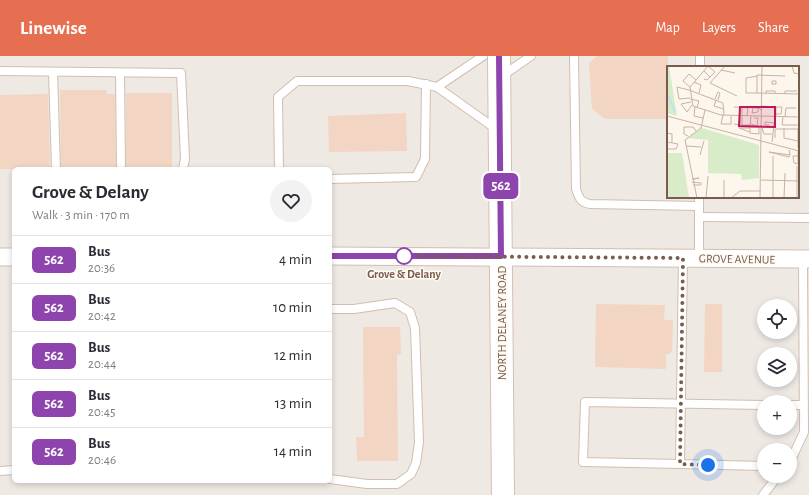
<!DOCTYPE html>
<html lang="en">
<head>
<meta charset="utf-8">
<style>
  body { margin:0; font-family:"Alegreya Sans",sans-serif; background:#f2f2f3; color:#2b2b33; height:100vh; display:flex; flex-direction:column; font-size:15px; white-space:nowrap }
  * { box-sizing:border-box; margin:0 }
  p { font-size:13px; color:#7c7c81 }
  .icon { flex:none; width:22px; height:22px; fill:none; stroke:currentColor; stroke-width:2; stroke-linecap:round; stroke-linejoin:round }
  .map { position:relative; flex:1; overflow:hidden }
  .drawer { position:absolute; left:12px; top:111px; width:320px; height:316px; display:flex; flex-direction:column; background:#fff; border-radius:6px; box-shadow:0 2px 6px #0003 }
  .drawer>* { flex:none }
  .badge { padding:0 8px; border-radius:6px; font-size:14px; line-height:26px }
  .buttons { position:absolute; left:757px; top:243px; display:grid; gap:8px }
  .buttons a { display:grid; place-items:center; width:40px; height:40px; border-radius:50%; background:#fff; box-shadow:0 2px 6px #0003; font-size:20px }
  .you { position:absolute; width:20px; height:20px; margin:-10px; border:3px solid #fff; border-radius:50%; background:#1a73e8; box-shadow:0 0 0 6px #1a73e833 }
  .map>.badge { position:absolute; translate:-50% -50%; box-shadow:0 0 0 2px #fff }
  .round { display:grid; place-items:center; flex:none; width:42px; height:42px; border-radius:21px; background:#f2f2f3 }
  .head { display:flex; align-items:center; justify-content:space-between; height:68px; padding:0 20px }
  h1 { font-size:19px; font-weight:600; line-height:30px }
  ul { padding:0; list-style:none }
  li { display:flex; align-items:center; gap:12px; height:48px; padding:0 20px; border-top:1px solid #e1e1e2 }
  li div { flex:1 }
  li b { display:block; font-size:15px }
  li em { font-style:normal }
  li .badge { min-width:44px; font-weight:700; text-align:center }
  header { display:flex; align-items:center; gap:24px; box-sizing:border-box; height:56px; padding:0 20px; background:#e76f51; color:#fff }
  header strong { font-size:19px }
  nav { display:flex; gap:22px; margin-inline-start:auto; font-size:14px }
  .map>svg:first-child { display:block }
</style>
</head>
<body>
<header>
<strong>Linewise</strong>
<nav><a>Map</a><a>Layers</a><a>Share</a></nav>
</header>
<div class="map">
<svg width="809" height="439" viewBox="0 0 809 439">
  <rect width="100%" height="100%" fill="#fdf6ec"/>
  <!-- industrial -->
  <path fill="#efe9e4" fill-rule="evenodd" d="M0,0H809V439H0ZM668,11H798V141H668ZM14,113H330V425H14ZM764,250H790V276H764ZM764,298H790V324H764ZM764,346H790V372H764ZM764,394H790V420H764Z"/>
  <!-- building -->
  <g fill="#f3d5c3">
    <polygon points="597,0 668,0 668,63 605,63 592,53 589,7"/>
    <polygon points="60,34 107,34 107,38 115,38 116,113 61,113"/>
    <rect x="126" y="37" width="46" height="76"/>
    <polygon points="48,38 50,113 0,113 0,39"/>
    <polygon points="406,57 407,95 329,96 328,60"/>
    <polygon points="596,248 665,249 664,264 673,264 672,296 666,299 666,313 595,311"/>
    <polygon points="705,248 722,248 722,316 704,316"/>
    <polygon points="363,271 400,271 401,298 397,299 398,405 357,405 356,381 364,381"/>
  </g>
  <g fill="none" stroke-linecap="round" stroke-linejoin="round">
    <!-- lane casing -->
    <g stroke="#d1beb0" stroke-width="10">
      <g id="lane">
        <path d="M574,0L576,133C579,142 581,147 590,148L699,150"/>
        <polyline points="700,11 700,0"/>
        <polyline points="0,15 181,17 185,103 183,113"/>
        <polyline points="53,16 56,113"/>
        <polyline points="120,18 121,113"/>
        <polyline points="502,20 531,0"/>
        <polyline points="437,31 483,0"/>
        <polyline points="279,113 278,41 297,25 408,25 437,31 496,73"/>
        <polyline points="330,123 416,121 425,103 426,28"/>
        <polyline points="699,161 809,162"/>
        <polyline points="683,202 680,408 764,410"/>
        <polyline points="699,202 699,141"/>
        <polyline points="330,253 354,253 395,247 410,256 415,272 419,386 416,407 411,418 397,428 367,428 330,423"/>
        <polyline points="790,349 803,349"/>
        <polyline points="790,406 804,376 803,203"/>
        <polyline points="680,408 583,406 585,346 764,349"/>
        <polyline points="0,415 14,414"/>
        <polyline points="763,439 778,420"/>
      </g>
    </g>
    <!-- street casing -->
    <g stroke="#d1beb0" stroke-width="19">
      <g id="street">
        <polyline points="330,200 809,203"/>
        <polyline points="0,201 14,201"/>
      </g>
    </g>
    <!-- secondary casing -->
    <g stroke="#d6c0b0" stroke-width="24">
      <polyline id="secondary" points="499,0 503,439"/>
    </g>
    <!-- lane -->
    <use href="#lane" stroke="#fff" stroke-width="8"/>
    <!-- street -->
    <use href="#street" stroke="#fff" stroke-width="17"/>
    <!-- secondary -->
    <use href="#secondary" stroke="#fff" stroke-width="22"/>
  </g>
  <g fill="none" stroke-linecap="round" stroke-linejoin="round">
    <!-- line casing -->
    <g stroke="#fff" stroke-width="9">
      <polyline id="line" points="330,200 501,200 499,0"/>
    </g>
    <!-- line -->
    <use href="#line" stroke="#8e44ad" stroke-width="6"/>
    <!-- walk -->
    <polyline stroke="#7a5c4d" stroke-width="4" stroke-dasharray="0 7.2" points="404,200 683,202 680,408 708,409"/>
  </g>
  <!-- markers -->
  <circle fill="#fff" stroke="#8e44ad" stroke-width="2" cx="404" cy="200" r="8"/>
  <g text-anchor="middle" stroke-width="3" stroke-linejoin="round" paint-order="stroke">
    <!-- street labels -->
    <g font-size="12" fill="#7a5c4d" stroke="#fffaf3">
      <text transform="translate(737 203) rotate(1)" y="4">GROVE AVENUE</text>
      <text transform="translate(502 267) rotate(-90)" y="4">NORTH DELANEY ROAD</text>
    </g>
    <!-- stop labels -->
    <g font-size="12" font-weight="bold" fill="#7a5c4d" stroke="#fffaf3">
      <text x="404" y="222">Grove &amp; Delany</text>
    </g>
  </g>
  <!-- overview -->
  <g transform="translate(667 10)">
    <rect width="132" height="132" fill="#fdf6ec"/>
    <path d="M0,0H2L10,50L0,47ZM35,62L92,79V112L75,114L74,108L41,107V74L21,72ZM0,87H15L22,132H0Z" fill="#d8ecc9"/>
    <path fill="none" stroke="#bfe3e8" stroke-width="2" d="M0,27L8,46"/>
    <path fill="none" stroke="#c5b3a7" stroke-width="1" d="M41,0L23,21L26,40L54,49L132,51M41,0L48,6L43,11M125,0L127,7L132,8M54,4L68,7M37,5L43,11L40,14L37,13M90,10L79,12V27H90M118,10L90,9V27L132,28M105,15H109V18H105ZM27,16L34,19L32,27M43,17L70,30M43,17L58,0M23,21L16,15L22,8L29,14M22,24L56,37L57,49M22,24L10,21L12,33L23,32M99,27V25H108V28M118,28V25H130M23,33L32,35L30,41M48,33L51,26L53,27L51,34M49,34L47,40L57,43M24,36L14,38L20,46L25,39M28,40L27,50L36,52M95,40L109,41M67,41L81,42L80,50M75,42V59H83L84,50M91,42V46L85,47L86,42H92L95,45M56,49L54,58H64V50M0,50L132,85M109,50V41H115L114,48H109M116,51L115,59H132M118,51L119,42H129M67,58L73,59V50M84,58L90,60L91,52H87M102,59H98V56L108,57M95,62L97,68H105M117,62V72L131,75M131,63V82M83,66L72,62H83M0,67L5,68V76M82,67L92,68V61H83V66M21,70L17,68V61H26L29,65M108,72V63H132M0,76L11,78L9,83H0M105,76L108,50M19,80L34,81M122,84L123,88V89L122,90V91L102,86L123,89M131,85V98L127,97L126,90H132M33,89L37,75M25,113L32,112L27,113M94,114L132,115M25,116L34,117V119H26M30,132L18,74L34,62L38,44M39,132L41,110M57,132V114M64,132L73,125H94M93,132L95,0M106,132V90M117,132L118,107M130,132V100"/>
    <path fill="#c2185b" fill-opacity="0.15" stroke="#c2185b" stroke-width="2" d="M73,41H108V61L72,60Z"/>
    <rect width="132" height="132" fill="none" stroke="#7a5c4d" stroke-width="2"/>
  </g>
</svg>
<div class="buttons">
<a><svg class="icon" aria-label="locate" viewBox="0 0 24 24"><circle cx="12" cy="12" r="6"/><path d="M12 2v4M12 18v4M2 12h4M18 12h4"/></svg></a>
<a><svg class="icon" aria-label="layers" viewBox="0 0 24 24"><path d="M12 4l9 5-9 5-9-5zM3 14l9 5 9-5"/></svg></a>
<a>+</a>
<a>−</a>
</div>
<div class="you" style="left:708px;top:409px"></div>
<b class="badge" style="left:501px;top:130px;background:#8e44ad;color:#fff">562</b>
<section class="drawer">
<div class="head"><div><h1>Grove &amp; Delany</h1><p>Walk · 3 min · 170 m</p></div><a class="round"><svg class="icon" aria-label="heart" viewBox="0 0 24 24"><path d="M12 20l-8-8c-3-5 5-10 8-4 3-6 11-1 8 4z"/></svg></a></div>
<ul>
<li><span class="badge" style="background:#8e44ad;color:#fff">562</span><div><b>Bus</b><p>20:36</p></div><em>4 min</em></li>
<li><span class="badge" style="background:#8e44ad;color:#fff">562</span><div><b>Bus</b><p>20:42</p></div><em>10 min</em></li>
<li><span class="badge" style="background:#8e44ad;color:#fff">562</span><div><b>Bus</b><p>20:44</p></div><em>12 min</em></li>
<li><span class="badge" style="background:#8e44ad;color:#fff">562</span><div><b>Bus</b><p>20:45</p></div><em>13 min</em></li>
<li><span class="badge" style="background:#8e44ad;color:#fff">562</span><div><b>Bus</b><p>20:46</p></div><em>14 min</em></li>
</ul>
</section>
</div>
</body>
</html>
